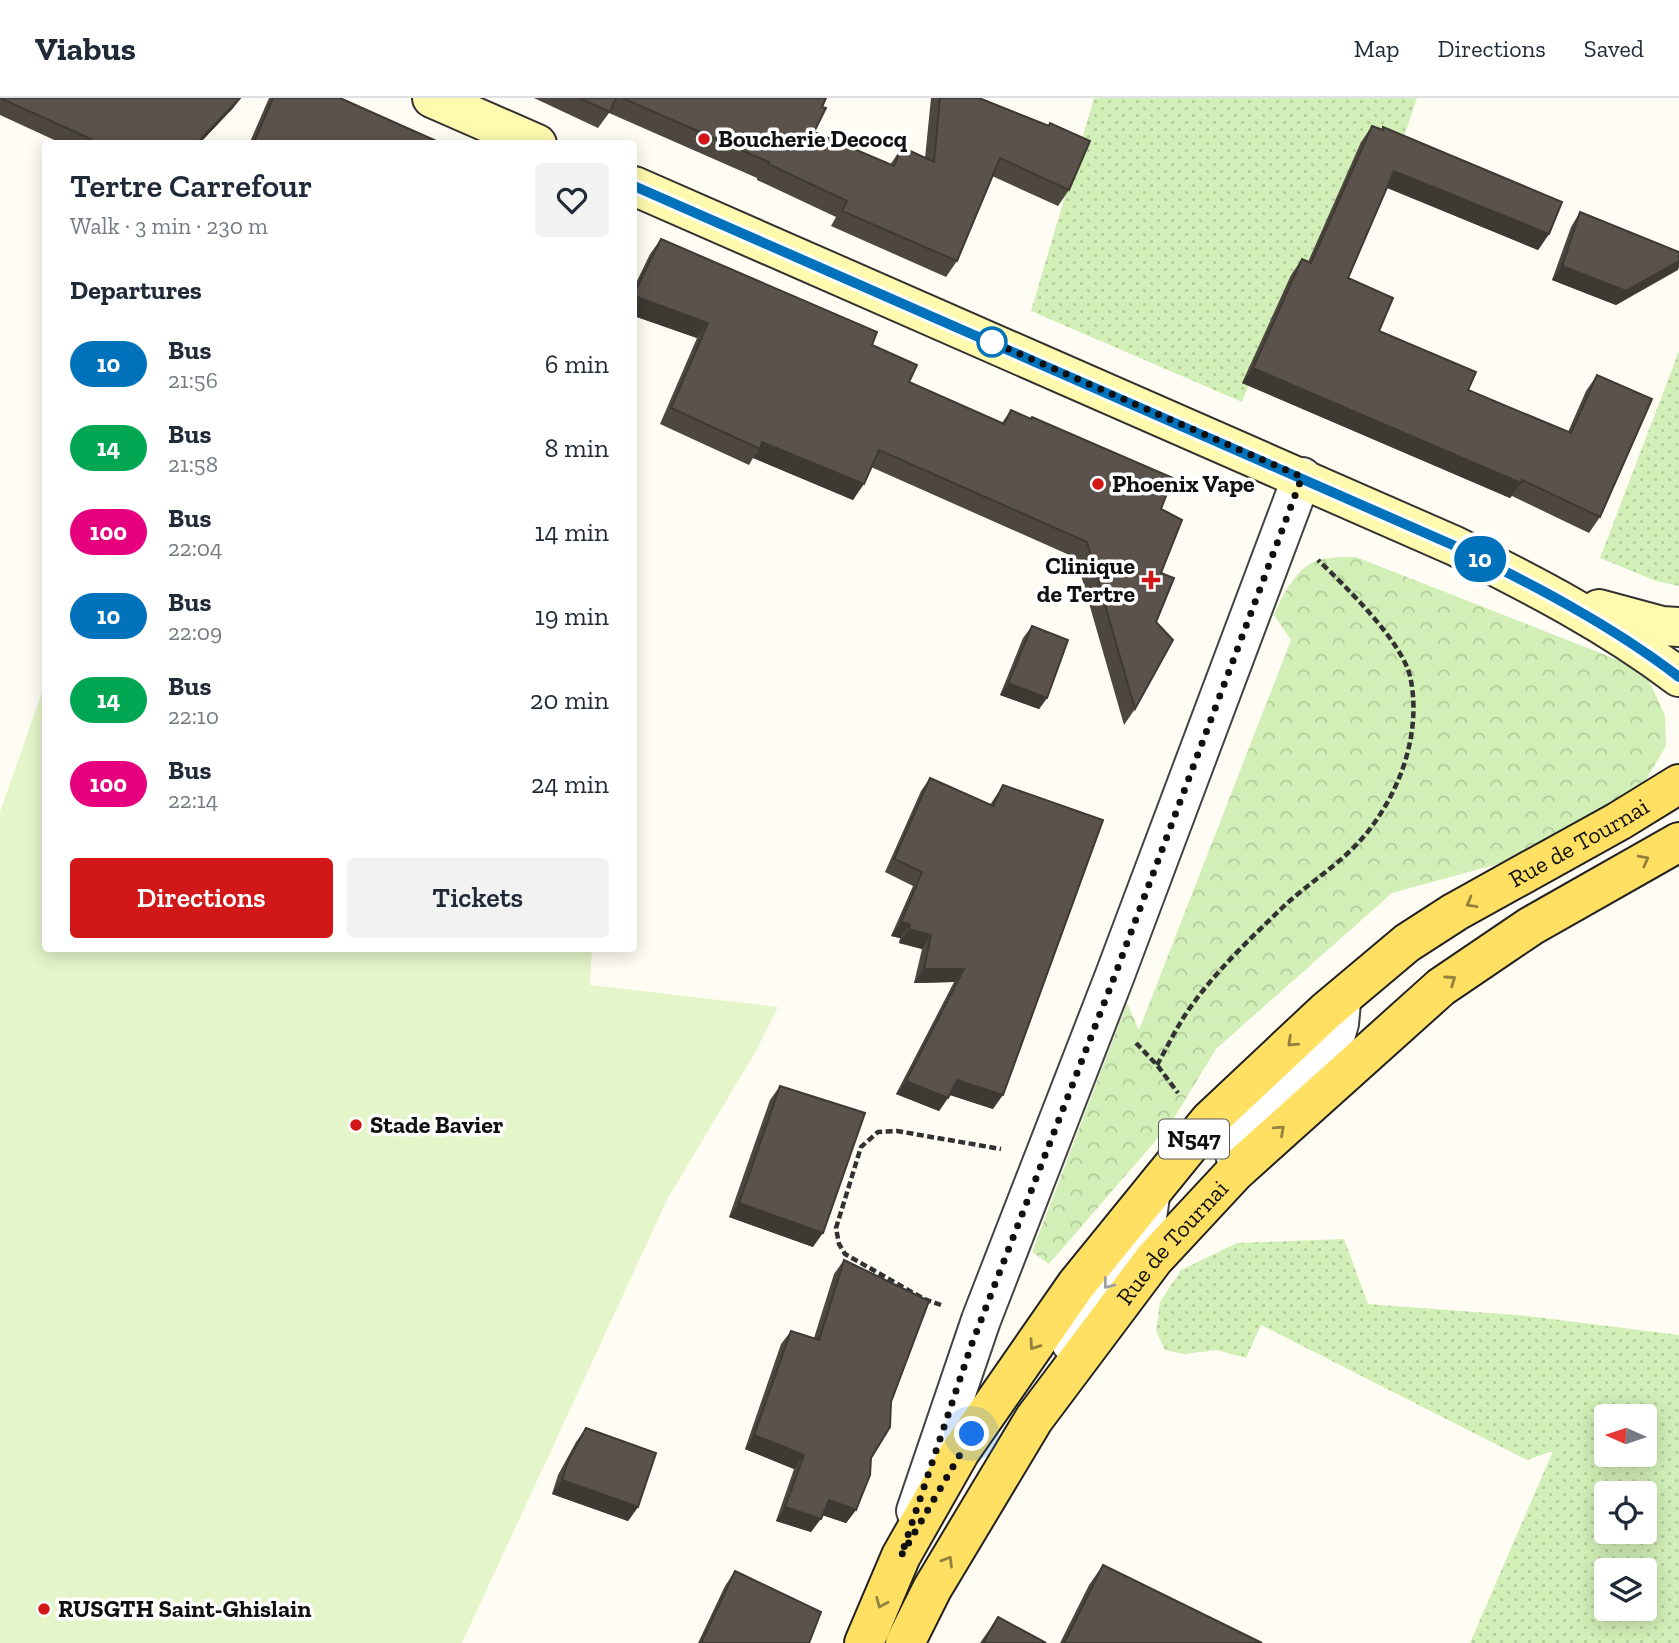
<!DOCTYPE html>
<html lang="en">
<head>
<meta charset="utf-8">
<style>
  body { margin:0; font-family:"Zilla Slab",serif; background:#f2f2f3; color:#1f2937; height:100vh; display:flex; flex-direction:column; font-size:26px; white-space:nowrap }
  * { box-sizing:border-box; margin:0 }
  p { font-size:23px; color:#747a83 }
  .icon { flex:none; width:38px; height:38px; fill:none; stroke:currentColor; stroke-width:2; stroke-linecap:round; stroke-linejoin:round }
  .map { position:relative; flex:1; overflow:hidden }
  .side { position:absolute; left:42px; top:42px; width:595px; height:812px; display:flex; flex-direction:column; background:#fff; border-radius:7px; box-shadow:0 4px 18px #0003 }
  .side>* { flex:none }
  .badge { padding:0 14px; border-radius:23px; font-size:24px; line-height:46px }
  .needle { width:46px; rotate:273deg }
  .buttons { position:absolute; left:1594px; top:1306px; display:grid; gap:14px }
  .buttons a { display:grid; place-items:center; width:63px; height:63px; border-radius:7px; background:#fff; box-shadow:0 4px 18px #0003; font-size:35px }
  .you { position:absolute; width:35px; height:35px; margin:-18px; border:5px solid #fff; border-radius:50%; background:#1a73e8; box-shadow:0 0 0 10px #1a73e833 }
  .map>.badge { position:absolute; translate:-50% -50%; box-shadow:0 0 0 4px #fff }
  h2 { padding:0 28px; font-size:26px; line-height:63px }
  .round { display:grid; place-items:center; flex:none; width:74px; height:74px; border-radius:7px; background:#f2f2f3 }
  .headline { display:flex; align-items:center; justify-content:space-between; height:119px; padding:0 28px }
  h1 { font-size:33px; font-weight:600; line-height:52px }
  .primary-button { display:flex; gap:14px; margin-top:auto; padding:14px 28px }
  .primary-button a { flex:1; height:80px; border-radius:7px; background:#d11718; color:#fff; font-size:28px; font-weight:600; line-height:80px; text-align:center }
  .primary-button a+a { background:#f2f2f3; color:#1f2937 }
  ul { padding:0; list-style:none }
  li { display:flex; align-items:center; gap:21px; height:84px; padding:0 28px }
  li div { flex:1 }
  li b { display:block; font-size:26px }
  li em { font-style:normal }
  li .badge { min-width:77px; font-weight:700; text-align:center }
  header { display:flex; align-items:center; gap:42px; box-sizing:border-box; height:98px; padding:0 35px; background:#fff; border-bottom:2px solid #e0e1e3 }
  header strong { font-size:33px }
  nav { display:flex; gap:38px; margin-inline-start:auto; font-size:24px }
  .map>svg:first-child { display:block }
</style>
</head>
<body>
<header>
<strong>Viabus</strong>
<nav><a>Map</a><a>Directions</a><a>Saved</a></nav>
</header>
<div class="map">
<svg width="1679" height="1545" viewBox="0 0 1679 1545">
  <defs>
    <pattern id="grass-dots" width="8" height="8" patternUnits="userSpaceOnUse" patternTransform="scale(1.75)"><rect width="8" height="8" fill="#d2efb7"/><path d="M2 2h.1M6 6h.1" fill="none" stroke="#b3cc9c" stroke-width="1.8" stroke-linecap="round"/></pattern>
    <pattern id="park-crowns" width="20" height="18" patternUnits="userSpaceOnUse" patternTransform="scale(1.75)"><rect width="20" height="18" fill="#d2efb7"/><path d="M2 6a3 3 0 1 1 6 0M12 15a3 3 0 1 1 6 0" fill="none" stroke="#b3cc9c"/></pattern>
  </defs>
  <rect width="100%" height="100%" fill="#fffdf3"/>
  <!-- grass -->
  <g fill="url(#grass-dots)" fill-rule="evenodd">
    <polygon points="1094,0 1417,0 1399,54 1363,40 1307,180 1293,175 1242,304 1031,213"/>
    <polygon points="1679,253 1679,488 1656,483 1600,460"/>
    <path d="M1344,1141L1368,1206L1528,1218L1679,1237V1545H1470L1553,1353L1527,1362L1261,1227L1246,1260L1217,1252L1184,1256L1165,1252L1156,1233L1160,1204L1181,1172L1237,1145ZM1606,1318H1645V1356H1606ZM1606,1395H1645V1433H1606ZM1606,1472H1645V1510H1606Z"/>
  </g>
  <!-- park -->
  <path fill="url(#park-crowns)" d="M1340,459H1356L1636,569L1649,583L1665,617L1666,648L1646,682L1616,705L1527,758L1392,795L1216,951L1171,1025L1049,1166L1032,1154L1127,905L1139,932L1291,542L1274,517C1283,497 1295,470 1318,462C1325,460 1333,460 1340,459Z"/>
  <!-- pitch -->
  <polygon fill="#e4f5ca" points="45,586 46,850 592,851 590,887 778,909 756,953 668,1100 462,1545 0,1545 0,714"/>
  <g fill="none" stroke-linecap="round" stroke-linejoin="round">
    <!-- service casing -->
    <g stroke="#434343" stroke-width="30">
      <g id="service">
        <path d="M1235,1074C1229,1059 1225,1052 1233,1038L1342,937L1345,926L1348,894"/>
        <polyline points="1077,1261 1066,1248 1068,1237 1147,1135 1153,1120 1157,1092"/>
      </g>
    </g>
    <!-- tertiary casing -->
    <g stroke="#434343" stroke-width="42">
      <polyline id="tertiary" points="916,1413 981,1222 1115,877 1302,379"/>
    </g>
    <!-- secondary casing -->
    <g stroke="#323232" stroke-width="42">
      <g id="secondary">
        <polyline points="432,0 537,46"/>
        <path d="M634,88L1455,448C1533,487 1609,526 1679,579"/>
        <polyline points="1599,511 1662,528 1679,529"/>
      </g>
    </g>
    <!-- primary casing -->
    <g stroke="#212121" stroke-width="42">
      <g id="primary">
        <path id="s1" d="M864,1545L901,1458L960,1354L1076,1187L1210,1022L1326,913L1407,845L1455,814L1619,723L1679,686"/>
        <path id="s2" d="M905,1545L932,1491L1034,1321L1154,1161L1235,1074L1441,889L1531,828L1679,744"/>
      </g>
    </g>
    <!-- path -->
    <g stroke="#323232" stroke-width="4.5" stroke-dasharray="7 3.5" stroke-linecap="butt">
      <polyline points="1136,945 1157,967 1178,995"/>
      <path d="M1157,967C1169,946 1180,922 1195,903C1220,869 1252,839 1282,810C1306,787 1336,769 1359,744C1398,701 1423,636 1410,578C1401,542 1345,488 1318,462"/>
      <polyline points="941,1207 924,1201 845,1156 839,1146 836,1130 861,1049 878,1034 897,1033 1001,1051"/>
    </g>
    <!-- service -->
    <use href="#service" stroke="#fff" stroke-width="26"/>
    <!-- tertiary -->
    <use href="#tertiary" stroke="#fff" stroke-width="38"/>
    <!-- secondary -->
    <use href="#secondary" stroke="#fffaae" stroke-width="38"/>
    <!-- primary -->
    <use href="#primary" stroke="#ffe063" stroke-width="38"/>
  </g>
  <!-- wall -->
  <g fill="#4d4740">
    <polygon points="0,0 234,9 199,46 63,46 0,17"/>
    <polygon points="269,0 340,0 443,46 249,46"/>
    <polygon points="534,0 826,0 814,34 890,67 902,49 925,60 931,0 979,0 1069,92 1058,108 992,78 957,163 946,179 831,128 836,119 757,82 757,80 609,15 598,30"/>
    <polygon points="1372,28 1382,31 1383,29 1549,136 1538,152 1387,90 1348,180 1379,233 1468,292 1568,334 1586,293 1597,277 1600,419 1589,435 1512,398 1510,400 1242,285 1291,177 1302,161 1308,164 1361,44"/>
    <polygon points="1580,114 1679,154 1679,170 1616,207 1552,182 1571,129"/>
    <polygon points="661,141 872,247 909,284 1002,325 1011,312 1161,411 1161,475 1156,524 1135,611 1124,627 1076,460 871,369 853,402 753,360 749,367 660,326 697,240 634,218 634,189 650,156"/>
    <polygon points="1032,528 1047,600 1039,611 1000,597 1023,540"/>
    <polygon points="930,680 990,707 1003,687 993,1011 950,997 939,1013 896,996 954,884 914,885 922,851 899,845 900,840 891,838 913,788 885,774 921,693"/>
    <polygon points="780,988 813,1149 729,1119 770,1002"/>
    <polygon points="844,1162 891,1304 871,1360 856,1412 846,1425 822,1417 811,1434 776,1423 794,1371 745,1351 781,1246 791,1233 814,1240 834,1176"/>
    <polygon points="586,1330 638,1409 628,1423 552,1396 558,1377 576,1344"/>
    <polygon points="1103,1467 1262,1545 1060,1545 1089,1487"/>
    <polygon points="735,1473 809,1545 698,1545 725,1488"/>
    <polygon points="998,1519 1046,1545 980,1545"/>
  </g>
  <!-- shaded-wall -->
  <g fill="#3f3934">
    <polygon points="240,0 241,0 234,9 199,46 196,46"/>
    <polygon points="1394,73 1549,136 1538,152 1383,88"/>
    <polygon points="1679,163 1678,172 1616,207 1552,182 1562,168"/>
    <polygon points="634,198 708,225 697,240 634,218"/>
    <polygon points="1253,270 1521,385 1510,400 1242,285"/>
    <polygon points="762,344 864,386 853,402 753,360 760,351"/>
    <polygon points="1008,585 1047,600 1039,611 1000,597"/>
    <polygon points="901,824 910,826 900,840 891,838"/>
    <polygon points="909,831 931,837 922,851 899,845"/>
    <polygon points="924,871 964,871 954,884 914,885"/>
    <polygon points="957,982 1003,997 993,1011 947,996"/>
    <polygon points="906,983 948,1000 939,1013 896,996"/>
    <polygon points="739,1105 823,1135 813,1149 729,1119"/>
    <polygon points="754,1337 804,1357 794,1371 745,1351"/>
    <polygon points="562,1382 638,1409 628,1423 552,1396"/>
    <polygon points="829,1402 856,1412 846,1425 819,1416"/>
    <polygon points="785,1409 821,1421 811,1434 776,1423"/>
  </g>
  <!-- building -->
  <g fill="#5a524b" stroke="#3f3934" stroke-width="2">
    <polygon points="0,0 240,0 196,46 89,46 91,41"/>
    <polygon points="273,0 340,0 443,46 253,46"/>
    <polygon points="579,0 616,0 610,14"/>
    <polygon points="622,0 826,0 822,9 826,10 814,34 894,68 902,49 934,64 940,0 979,0 1049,28 1050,25 1090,43 1069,92 1000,60 957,163 842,113 847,103 768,66 769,64"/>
    <polygon points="1372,28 1383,32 1383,29 1562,104 1549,136 1394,73 1348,180 1393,200 1379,233 1476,274 1468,292 1571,335 1597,277 1652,301 1600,419 1522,382 1521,385 1253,270 1302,161 1311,165"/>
    <polygon points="1580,114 1679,154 1679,163 1626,193 1562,168"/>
    <polygon points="661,141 877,234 872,247 917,267 909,284 1004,326 1011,312 1031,321 1032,319 1173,380 1161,411 1182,422 1161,475 1174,480 1156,524 1173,542 1135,611 1087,444 879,352 864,386 762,344 760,351 671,310 708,225 634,198 634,195"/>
    <polygon points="1032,528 1068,542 1047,600 1008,585"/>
    <polygon points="930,680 993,708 1003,687 1103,722 1003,997 957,982 948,1000 906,983 964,871 924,871 931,837 909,831 910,826 901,824 922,774 894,761"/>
    <polygon points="780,988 865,1015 823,1135 739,1105"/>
    <polygon points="844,1162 929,1203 891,1304 890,1329 871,1360 870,1377 856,1412 829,1402 821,1421 785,1409 804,1357 754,1337 791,1233 819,1242"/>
    <polygon points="586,1330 656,1355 638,1409 562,1382 568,1363"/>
    <polygon points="1103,1467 1262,1545 1064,1545"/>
    <polygon points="735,1473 821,1514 809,1545 701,1545"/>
    <polygon points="998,1519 1046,1545 983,1545"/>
  </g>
  <!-- one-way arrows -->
  <defs><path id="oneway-chevron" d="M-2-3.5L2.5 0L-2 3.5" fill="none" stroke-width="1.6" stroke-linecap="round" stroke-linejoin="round" transform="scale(1.75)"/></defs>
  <g stroke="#93823e">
    <use href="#oneway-chevron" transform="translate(1644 762) rotate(-28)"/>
    <use href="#oneway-chevron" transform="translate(1471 805) rotate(151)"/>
    <use href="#oneway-chevron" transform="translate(1451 882) rotate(-35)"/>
    <use href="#oneway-chevron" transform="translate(1292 944) rotate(137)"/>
    <use href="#oneway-chevron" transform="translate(1280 1032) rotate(-42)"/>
    <use href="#oneway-chevron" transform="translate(1034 1247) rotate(125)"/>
    <use href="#oneway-chevron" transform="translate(948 1463) rotate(-59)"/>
    <use href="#oneway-chevron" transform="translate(881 1505) rotate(113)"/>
  </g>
  <use stroke="#9f9f9f" href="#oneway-chevron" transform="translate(1108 1186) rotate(128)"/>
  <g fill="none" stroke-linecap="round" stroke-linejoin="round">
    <!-- line casing -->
    <g stroke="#fff" stroke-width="16">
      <path id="line" d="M634,88L1455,448C1533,487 1610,526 1679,579"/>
    </g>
    <!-- line -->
    <use href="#line" stroke="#0072bc" stroke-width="10"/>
    <!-- walk -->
    <polyline stroke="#101010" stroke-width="7" stroke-dasharray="0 12.6" points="972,1336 901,1458 971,1248 1115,877 1302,379 988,242 992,244"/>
  </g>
  <!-- markers -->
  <g fill="#d11718" stroke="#fff" stroke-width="2.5">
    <circle cx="704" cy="41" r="7"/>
    <circle cx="1098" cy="386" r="7"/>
    <path d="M1147.5 471.5h7v7h7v7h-7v7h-7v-7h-7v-7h7z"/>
    <circle cx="356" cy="1027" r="7"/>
    <circle cx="44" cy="1511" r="7"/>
  </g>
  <circle fill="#fff" stroke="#0072bc" stroke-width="3.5" cx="992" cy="244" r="14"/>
  <g text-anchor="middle" stroke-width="7" stroke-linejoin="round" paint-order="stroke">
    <!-- shield labels -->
    <rect fill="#fff" stroke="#585858" stroke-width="2" x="1159" y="1021.5" width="70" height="39" rx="5"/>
    <g font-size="23" font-weight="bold" fill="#101010">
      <text x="1194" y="1049">N547</text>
    </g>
    <!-- poi labels -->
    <g font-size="24" font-weight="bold" fill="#101010" stroke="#fff" text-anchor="start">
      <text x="718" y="49">Boucherie Decocq</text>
      <text x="1112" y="394">Phoenix Vape</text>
      <text x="1135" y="476" text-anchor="end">Clinique<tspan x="1135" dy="28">de Tertre</tspan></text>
      <text x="370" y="1035">Stade Bavier</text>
      <text x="58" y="1519">RUSGTH Saint-Ghislain</text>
    </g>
    <!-- street labels -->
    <g font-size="24" fill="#101010" stroke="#fff">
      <text dy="8" stroke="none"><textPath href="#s1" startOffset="1094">Rue de Tournai</textPath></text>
      <text dy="8" stroke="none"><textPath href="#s2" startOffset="483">Rue de Tournai</textPath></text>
    </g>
  </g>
</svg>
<div class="buttons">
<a><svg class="needle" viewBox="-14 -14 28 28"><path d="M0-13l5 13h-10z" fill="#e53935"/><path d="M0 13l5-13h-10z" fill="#747a83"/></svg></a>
<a><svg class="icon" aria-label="locate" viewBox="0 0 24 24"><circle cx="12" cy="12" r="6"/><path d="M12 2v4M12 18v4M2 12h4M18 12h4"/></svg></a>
<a><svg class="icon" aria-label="layers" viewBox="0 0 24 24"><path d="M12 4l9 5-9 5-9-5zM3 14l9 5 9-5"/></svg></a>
</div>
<div class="you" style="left:972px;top:1336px"></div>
<b class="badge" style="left:1480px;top:461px;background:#0072bc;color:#fff">10</b>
<section class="side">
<div class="headline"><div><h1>Tertre Carrefour</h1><p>Walk · 3 min · 230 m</p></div><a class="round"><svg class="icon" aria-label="heart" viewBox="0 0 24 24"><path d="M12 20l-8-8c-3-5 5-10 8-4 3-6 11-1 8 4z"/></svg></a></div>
<h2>Departures</h2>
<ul>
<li><span class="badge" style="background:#0072bc;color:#fff">10</span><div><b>Bus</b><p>21:56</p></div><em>6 min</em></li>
<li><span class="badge" style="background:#00a651;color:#fff">14</span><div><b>Bus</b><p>21:58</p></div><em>8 min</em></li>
<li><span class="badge" style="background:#e6007e;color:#fff">100</span><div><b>Bus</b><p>22:04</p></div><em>14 min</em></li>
<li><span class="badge" style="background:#0072bc;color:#fff">10</span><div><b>Bus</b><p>22:09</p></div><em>19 min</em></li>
<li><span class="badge" style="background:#00a651;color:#fff">14</span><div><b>Bus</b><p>22:10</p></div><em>20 min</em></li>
<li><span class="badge" style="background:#e6007e;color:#fff">100</span><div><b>Bus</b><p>22:14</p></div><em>24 min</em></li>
</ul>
<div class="primary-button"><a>Directions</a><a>Tickets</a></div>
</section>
</div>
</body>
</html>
